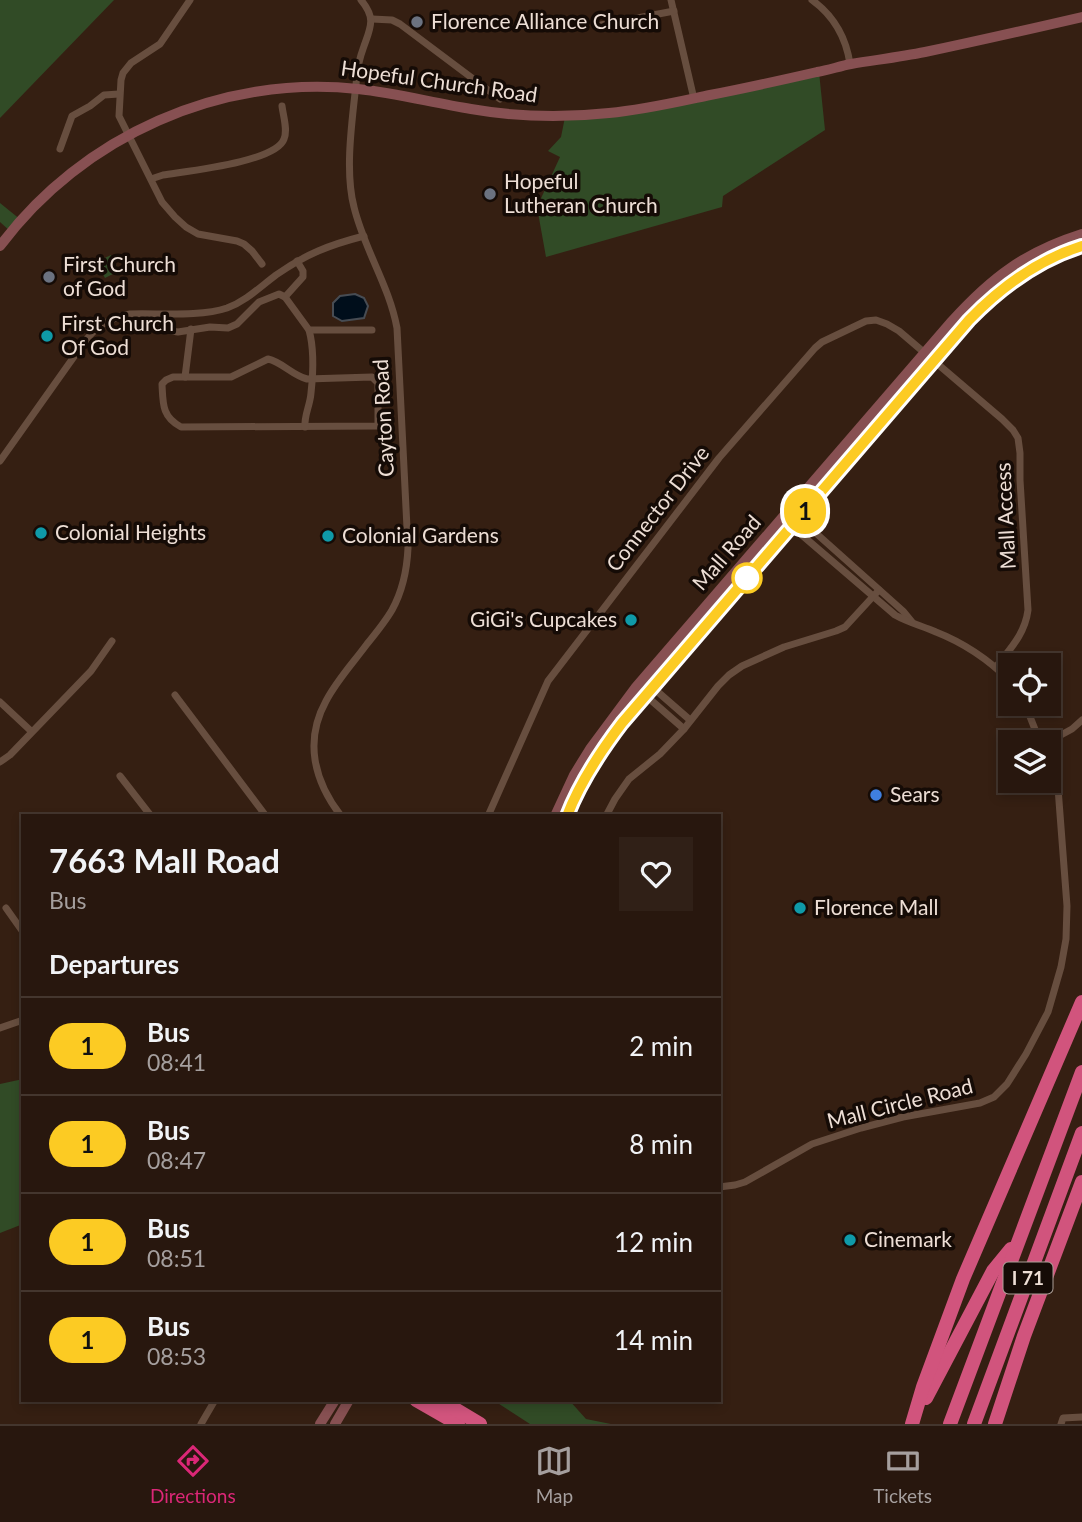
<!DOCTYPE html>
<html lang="en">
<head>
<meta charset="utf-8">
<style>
  body { margin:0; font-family:Lato,sans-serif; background:#302017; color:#f1f3f6; height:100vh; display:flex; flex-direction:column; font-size:26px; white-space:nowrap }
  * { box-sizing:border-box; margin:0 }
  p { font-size:23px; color:#a59f9e }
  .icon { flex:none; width:38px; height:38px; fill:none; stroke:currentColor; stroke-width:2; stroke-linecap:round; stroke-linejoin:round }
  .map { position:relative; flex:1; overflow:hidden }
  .panel { position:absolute; left:21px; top:814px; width:700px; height:588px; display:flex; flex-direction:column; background:#28170e; border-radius:0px; box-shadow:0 4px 10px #0003,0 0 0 2px #44362e }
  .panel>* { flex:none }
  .badge { padding:0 14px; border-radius:23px; font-size:24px; line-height:46px }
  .buttons { position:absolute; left:998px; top:653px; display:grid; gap:14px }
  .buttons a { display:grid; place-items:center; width:63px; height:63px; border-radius:0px; background:#28170e; box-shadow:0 4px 10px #0003,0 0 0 2px #44362e; font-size:35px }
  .map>.badge { position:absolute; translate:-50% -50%; box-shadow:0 0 0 4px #fff }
  h2 { padding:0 28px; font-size:26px; line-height:63px }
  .round { display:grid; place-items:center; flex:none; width:74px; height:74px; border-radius:0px; background:#302017 }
  .headline { display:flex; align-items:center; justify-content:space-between; height:119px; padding:0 28px }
  h1 { font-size:33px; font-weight:700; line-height:52px }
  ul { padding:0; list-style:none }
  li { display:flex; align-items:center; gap:21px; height:98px; padding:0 28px; border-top:2px solid #44362e }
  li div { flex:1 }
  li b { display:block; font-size:26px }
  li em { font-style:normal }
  li .badge { min-width:77px; font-weight:700; text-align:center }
  .dock { display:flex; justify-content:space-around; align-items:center; height:98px; border-top:2px solid #44362e; background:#28170e; font-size:19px; color:#a59f9e }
  .dock a { display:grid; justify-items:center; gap:4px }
  .dock .current { color:#db2777 }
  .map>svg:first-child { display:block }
</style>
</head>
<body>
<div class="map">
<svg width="1082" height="1424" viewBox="0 0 1082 1424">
  <rect width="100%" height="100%" fill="#351f12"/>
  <!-- green -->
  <g fill="#314b26">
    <polygon points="0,0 114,0 0,118"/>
    <polygon points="819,72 825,130 723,196 722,207 546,257 537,207 560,157 548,151 561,137 565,117 601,114"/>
    <polygon points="0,203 21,220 11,232 0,222"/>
    <polygon points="111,255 119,271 105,278 96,262"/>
    <polygon points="23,1079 23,1224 0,1233 0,1084"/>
    <polygon points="493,1400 569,1400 586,1419 611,1424 530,1424"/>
  </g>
  <!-- water -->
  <polygon fill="#000e1b" stroke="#474c53" stroke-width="2" points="355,294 364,298 368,306 364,318 342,321 333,316 333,303 340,296"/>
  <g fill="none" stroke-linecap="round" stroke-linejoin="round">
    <!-- street -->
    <g stroke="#674e3f" stroke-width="7">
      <polyline points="190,0 160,44 131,63 123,73 121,80 119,116 162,202 175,217 186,227 198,234 237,241 244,244 252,251 262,264"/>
      <polyline points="671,0 694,99"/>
      <path d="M812,0C834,16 846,37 850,64"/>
      <polyline points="372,19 392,20 400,24 500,99"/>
      <polyline points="601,25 674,11"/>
      <polyline points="60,149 72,116 90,106 104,95 119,94"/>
      <path d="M151,179L163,175C187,171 276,162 284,139C288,130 283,115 282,106"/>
      <polyline points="285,297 303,277 303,271 297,261"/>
      <polyline points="135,325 178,332 210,327 228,328 237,324 259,302 279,294 285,297 309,330 372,330"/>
      <path d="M268,359C282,362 292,375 307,379L372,377L378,383V426L181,427C162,417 163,404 162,384L166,380L173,377H231Z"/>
      <polyline points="185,377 191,329"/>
      <path d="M305,427C304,415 310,406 311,393C313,375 314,348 309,330"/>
      <path d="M0,461L83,344C95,327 109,318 130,314C159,313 200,317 227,308C246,301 260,287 276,275C306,254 329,245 364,236"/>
      <polyline points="790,510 903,611 912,622"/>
      <path d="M789,524L895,615C909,623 923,626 936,632C964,643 989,660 1010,681"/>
      <polyline points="643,679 690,720"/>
      <polyline points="636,687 684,729"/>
      <polyline points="175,695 266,816"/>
      <polyline points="0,702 31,731"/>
      <polyline points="1025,704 1040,742"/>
      <polyline points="1048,742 1072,729 1082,720"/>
      <polyline points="0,762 10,755 91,671 112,641"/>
      <polyline points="120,776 151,816"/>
      <path d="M341,816C314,781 304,741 326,701C337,680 353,663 367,644C376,633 385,622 392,610C403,590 407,570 408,548L397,328C389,285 364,249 354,207C344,169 353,115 357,75C358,66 360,57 363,49C370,28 377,19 361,0"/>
      <path d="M488,816L548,681L719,458L815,348L822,342L866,321L876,320L887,324L899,331L1002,419L1013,430L1018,438L1020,453V480L1028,610C1025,634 1010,649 996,667"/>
      <polyline points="606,816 615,799 629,779 660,754 684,729 718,686 729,675 742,666 784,647 836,631 845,627 879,590"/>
      <polyline points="6,908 23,932"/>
      <polyline points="0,1028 23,1020"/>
      <polyline points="719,1187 735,1185 745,1182 812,1144 861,1128 903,1117 980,1103 994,1097 1007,1084 1026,1054 1048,1012 1061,967 1066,939 1067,906 1058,788 1048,761"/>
      <polyline points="201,1424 215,1400"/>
      <polyline points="1061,1424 1063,1418 1082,1417"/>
    </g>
    <!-- secondary -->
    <g stroke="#875052" stroke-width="10">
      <path d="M0,246C82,136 221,74 358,89C396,93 433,103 471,109C517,117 563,118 609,113C643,110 677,102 710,95C746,88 782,80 817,72C829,70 840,66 851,64C875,60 900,57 925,52C977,41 1030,29 1082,17"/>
      <path d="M555,816L574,775L590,749L636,687L952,321C992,277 1025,252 1082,234"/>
      <path d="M567,816C581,782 600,752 622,723L969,320C1001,287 1037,260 1082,246"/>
      <polyline points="320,1424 335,1400"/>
      <polyline points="335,1424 349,1400"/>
    </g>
    <!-- highway -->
    <g stroke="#d1547d" stroke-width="14">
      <polyline points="926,1398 993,1271 1011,1249"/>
      <polyline points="416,1400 458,1424"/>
      <polyline points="440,1400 480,1424"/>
      <polyline points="912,1424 923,1387 963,1279 1082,1002"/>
      <polyline points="950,1424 1082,1072"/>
      <polyline points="974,1424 1082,1133"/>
      <polyline points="995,1424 1024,1336 1082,1182"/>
    </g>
  </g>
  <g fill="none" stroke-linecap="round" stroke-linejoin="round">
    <!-- line casing -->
    <g stroke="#fff" stroke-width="16">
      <path id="line" d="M567,816C580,782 600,752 622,723L969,320C1001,287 1037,260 1082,246"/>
    </g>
    <!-- line -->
    <use href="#line" stroke="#fccb23" stroke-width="10"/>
  </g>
  <!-- markers -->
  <g fill="#6b7280" stroke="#150b06" stroke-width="2.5">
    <circle cx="417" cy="22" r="7"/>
    <circle cx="490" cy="194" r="7"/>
    <circle cx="49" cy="277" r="7"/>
  </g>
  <g fill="#0f9aa8" stroke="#150b06" stroke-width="2.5">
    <circle cx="47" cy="336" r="7"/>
    <circle cx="41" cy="533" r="7"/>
    <circle cx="328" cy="536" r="7"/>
    <circle cx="631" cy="620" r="7"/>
    <circle cx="800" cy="908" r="7"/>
    <circle cx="850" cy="1240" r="7"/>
  </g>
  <circle fill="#fff" stroke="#fccb23" stroke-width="3.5" cx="747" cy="578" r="14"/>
  <circle fill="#3f7fe0" stroke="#150b06" stroke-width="2.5" cx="876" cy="795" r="7"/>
  <g text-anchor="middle" stroke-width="7" stroke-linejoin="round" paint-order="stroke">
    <!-- shield labels -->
    <rect fill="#150b06" stroke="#ac9f97" stroke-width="2" x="1003.5" y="1262.5" width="49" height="31" rx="5"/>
    <g font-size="19" font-weight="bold" fill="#edded5">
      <text x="1028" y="1285">I 71</text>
    </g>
    <!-- poi labels -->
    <g font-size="21" fill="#edded5" stroke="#150b06" text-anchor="start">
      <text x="431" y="29">Florence Alliance Church</text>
      <text x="504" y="189">Hopeful<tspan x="504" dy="24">Lutheran Church</tspan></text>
      <text x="63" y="272">First Church<tspan x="63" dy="24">of God</tspan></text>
      <text x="61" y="331">First Church<tspan x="61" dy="24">Of God</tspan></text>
      <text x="55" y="540">Colonial Heights</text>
      <text x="342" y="543">Colonial Gardens</text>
      <text x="617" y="627" text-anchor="end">GiGi's Cupcakes</text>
      <text x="890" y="802">Sears</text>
      <text x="814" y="915">Florence Mall</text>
      <text x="864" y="1247">Cinemark</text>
    </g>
    <!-- street labels -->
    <g font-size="21" fill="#edded5" stroke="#150b06">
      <text transform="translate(439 82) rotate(8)" y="7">Hopeful Church Road</text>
      <text transform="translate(384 418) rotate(-93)" y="7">Cayton Road</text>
      <text transform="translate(658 509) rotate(-52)" y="7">Connector Drive</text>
      <text transform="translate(1006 516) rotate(-93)" y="7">Mall Access</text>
      <text transform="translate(727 553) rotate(-49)" y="7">Mall Road</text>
      <text transform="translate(900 1104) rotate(-14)" y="7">Mall Circle Road</text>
    </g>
  </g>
</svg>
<div class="buttons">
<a><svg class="icon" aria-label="locate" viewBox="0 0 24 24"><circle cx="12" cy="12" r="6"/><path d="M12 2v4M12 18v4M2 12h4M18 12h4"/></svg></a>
<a><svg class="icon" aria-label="layers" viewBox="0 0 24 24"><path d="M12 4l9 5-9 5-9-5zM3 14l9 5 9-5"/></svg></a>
</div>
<b class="badge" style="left:805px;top:511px;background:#fccb23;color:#111">1</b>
<section class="panel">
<div class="headline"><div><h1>7663 Mall Road</h1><p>Bus</p></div><a class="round"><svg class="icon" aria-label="heart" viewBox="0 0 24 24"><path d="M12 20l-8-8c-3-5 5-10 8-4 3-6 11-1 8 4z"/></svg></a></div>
<h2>Departures</h2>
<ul>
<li><span class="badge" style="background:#fccb23;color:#111">1</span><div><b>Bus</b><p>08:41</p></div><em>2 min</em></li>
<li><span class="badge" style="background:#fccb23;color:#111">1</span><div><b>Bus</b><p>08:47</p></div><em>8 min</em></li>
<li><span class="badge" style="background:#fccb23;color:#111">1</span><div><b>Bus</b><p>08:51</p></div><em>12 min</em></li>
<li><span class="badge" style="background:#fccb23;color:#111">1</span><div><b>Bus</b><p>08:53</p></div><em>14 min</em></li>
</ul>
</section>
</div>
<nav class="dock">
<a class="current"><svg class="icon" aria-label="directions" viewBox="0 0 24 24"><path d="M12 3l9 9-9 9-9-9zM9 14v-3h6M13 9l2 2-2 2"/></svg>Directions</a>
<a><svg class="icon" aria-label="map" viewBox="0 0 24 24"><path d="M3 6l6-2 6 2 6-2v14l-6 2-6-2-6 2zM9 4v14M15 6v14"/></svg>Map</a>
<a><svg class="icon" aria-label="tickets" viewBox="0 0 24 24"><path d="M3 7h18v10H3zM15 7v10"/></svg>Tickets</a>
</nav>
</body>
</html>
